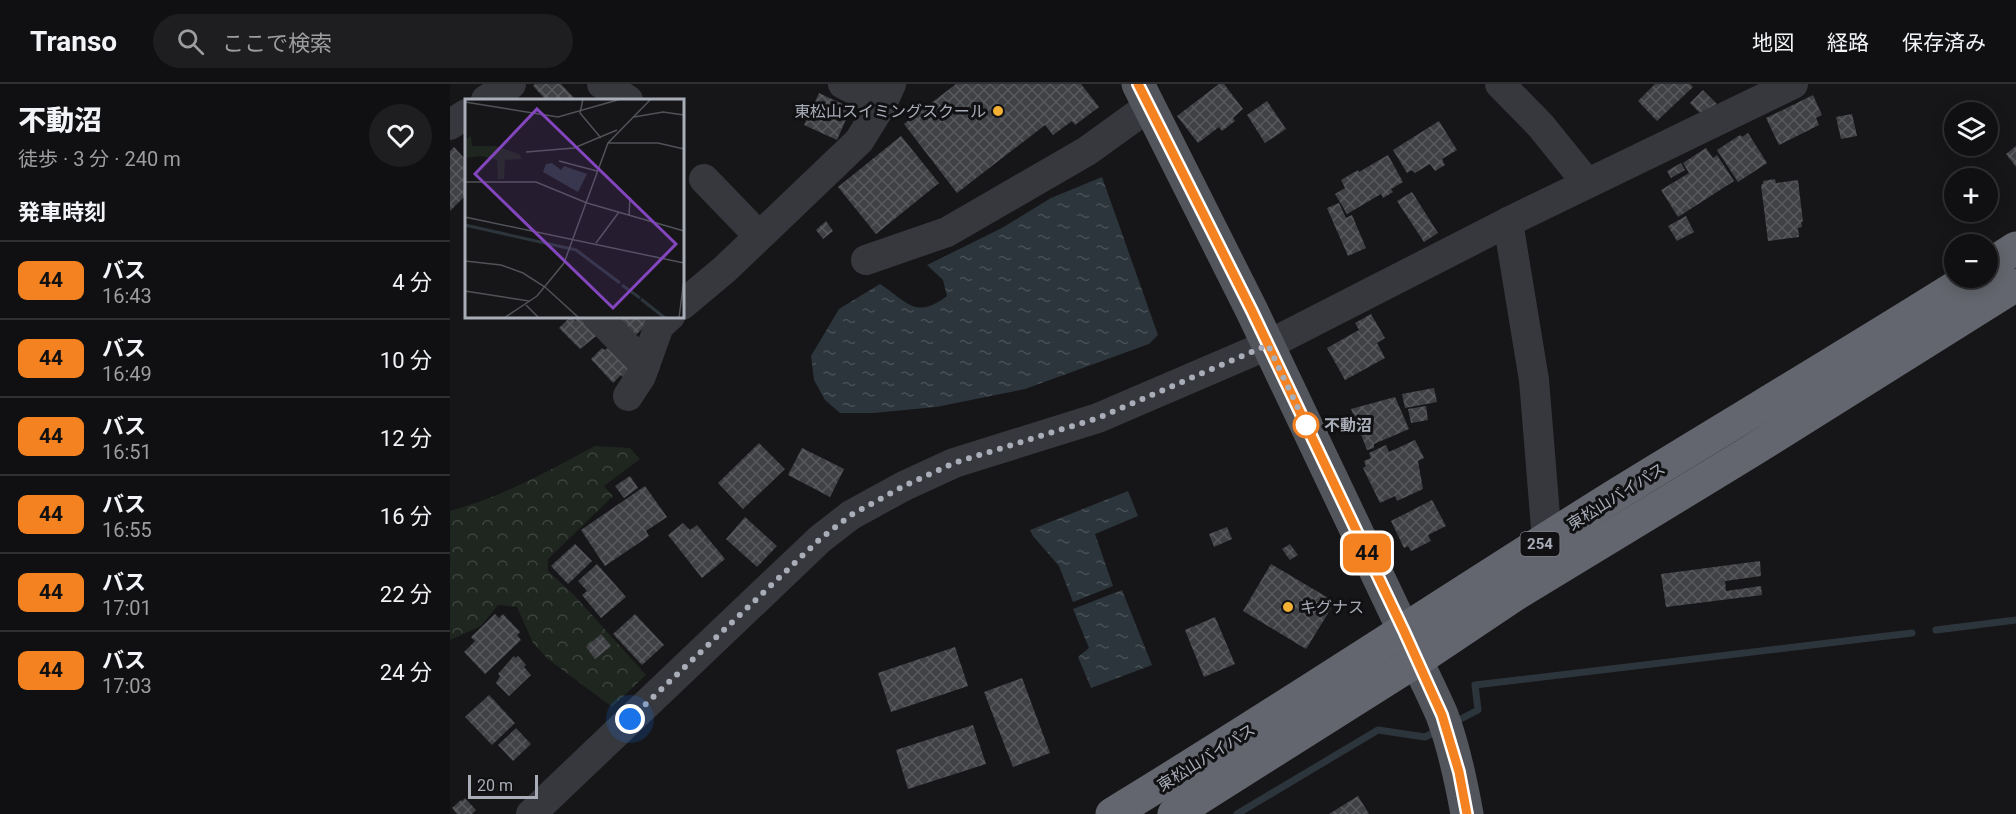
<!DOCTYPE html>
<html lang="ja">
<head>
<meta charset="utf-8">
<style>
  body { margin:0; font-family:Roboto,"Noto Sans JP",sans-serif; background:#1e1e20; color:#f1f3f6; height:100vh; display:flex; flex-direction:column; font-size:22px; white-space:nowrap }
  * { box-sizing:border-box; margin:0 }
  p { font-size:20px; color:#9c9d9f }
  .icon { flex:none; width:33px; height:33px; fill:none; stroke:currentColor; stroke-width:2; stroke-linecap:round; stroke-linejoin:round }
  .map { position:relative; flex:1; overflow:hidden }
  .side { display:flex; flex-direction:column; background:#101012; width:450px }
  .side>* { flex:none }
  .badge { padding:0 12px; border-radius:9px; font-size:21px; line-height:39px }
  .fabs { position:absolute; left:1494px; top:18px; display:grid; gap:12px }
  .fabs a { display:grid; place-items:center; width:54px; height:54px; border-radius:50%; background:#101012; box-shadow:0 3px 15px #0003,0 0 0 2px #303032; font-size:30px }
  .scale { position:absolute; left:18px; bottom:15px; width:70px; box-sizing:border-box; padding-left:6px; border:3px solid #a8adb8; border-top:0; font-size:16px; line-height:21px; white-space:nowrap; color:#a8adb8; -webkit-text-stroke:4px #111113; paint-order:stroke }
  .you { position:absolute; width:30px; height:30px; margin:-15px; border:4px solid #fff; border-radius:50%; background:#1a73e8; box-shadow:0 0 0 9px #1a73e833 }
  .map>.badge { position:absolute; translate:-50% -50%; box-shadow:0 0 0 3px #fff }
  h2 { padding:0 18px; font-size:22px; line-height:54px }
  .round { display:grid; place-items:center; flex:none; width:63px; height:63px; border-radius:32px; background:#1e1e20 }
  .summary { display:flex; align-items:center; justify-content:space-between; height:102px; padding:0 18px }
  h1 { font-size:28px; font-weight:800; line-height:45px }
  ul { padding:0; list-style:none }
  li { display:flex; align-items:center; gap:18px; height:78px; padding:0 18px; border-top:2px solid #303032 }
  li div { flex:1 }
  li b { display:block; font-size:22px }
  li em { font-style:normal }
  li .badge { min-width:66px; font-weight:700; text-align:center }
  header { display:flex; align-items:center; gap:36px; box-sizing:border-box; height:84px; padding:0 30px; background:#101012; border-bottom:2px solid #303032 }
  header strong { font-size:28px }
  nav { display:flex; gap:33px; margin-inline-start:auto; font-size:21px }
  .search { width:420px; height:54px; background:#1e1e20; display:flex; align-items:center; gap:15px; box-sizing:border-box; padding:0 21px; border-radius:33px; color:#9c9d9f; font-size:22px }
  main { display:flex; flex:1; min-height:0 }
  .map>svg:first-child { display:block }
</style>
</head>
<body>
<header>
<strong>Transo</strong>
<div class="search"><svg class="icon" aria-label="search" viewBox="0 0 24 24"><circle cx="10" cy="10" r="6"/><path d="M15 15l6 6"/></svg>ここで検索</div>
<nav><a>地図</a><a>経路</a><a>保存済み</a></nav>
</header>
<main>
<section class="side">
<div class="summary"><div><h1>不動沼</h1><p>徒歩 · 3 分 · 240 m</p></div><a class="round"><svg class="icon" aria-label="heart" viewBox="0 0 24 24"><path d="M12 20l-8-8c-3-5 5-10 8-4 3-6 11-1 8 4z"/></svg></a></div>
<h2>発車時刻</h2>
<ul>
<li><span class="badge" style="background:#f58220;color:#111">44</span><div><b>バス</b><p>16:43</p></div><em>4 分</em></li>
<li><span class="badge" style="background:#f58220;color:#111">44</span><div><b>バス</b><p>16:49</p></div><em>10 分</em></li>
<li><span class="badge" style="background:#f58220;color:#111">44</span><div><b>バス</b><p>16:51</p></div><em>12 分</em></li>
<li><span class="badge" style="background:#f58220;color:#111">44</span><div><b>バス</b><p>16:55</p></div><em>16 分</em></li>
<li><span class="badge" style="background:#f58220;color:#111">44</span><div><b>バス</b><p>17:01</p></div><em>22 分</em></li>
<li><span class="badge" style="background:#f58220;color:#111">44</span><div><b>バス</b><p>17:03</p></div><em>24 分</em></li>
</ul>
</section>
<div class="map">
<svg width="1566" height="730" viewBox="0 0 1566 730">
  <defs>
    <pattern id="forest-crowns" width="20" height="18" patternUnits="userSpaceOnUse" patternTransform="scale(1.5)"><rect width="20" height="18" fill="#1e261f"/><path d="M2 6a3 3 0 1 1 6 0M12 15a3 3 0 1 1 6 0" fill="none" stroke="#3c433d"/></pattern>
    <pattern id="water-ripples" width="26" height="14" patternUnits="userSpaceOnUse" patternTransform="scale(1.5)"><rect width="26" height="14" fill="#2c353c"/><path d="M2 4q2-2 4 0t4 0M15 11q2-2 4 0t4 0" fill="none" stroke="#485056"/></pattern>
    <pattern id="building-cross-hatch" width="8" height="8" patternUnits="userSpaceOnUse" patternTransform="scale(1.5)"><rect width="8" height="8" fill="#404145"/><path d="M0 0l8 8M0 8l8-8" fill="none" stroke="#595a5e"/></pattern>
  </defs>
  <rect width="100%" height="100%" fill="#161618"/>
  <!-- forest -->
  <path fill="url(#forest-crowns)" d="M145,362L180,364L190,375L154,402L163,412L98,475V487L124,511L196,591L162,623L98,575L83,559L67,523L48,521L31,542L0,556V427C52,413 98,387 145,362Z"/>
  <!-- water -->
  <g fill="url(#water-ripples)">
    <path d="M652,93L708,251L699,260L575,305L486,323L423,329H390L375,316L364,296L361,272L389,225L430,200C458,218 465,236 497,212L493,196L477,181L552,144L601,114Z"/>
    <polygon points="678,407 688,432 645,450 663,502 623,518 609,482 583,452 580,446"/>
    <polygon points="672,506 702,581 641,604 628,573 639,564 623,525"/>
  </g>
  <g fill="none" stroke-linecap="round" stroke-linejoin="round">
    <!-- stream -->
    <g stroke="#2c353c" stroke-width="7">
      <polyline points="1486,546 1566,536"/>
      <polyline points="1003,639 1028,626 1025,601 1462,549"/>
      <polyline points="787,730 928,646 975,653 987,647"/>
    </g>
  </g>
  <!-- building -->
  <g fill="url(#building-cross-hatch)">
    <polygon points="85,0 111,0 126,16 96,16 83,2"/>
    <polygon points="506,0 631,0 649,23 625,41 622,37 603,51 595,41 507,109 454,40"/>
    <polygon points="769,0 774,0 793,25 783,34 785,37 772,47 769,43 748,59 727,32"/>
    <polygon points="1205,0 1240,0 1243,3 1207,37 1188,17"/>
    <polygon points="1253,6 1267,20 1250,29 1240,19"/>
    <polygon points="369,9 401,24 387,56 354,41"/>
    <polygon points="1363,11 1372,31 1366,34 1369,41 1329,61 1316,34"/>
    <polygon points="817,17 836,45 815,59 797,31"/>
    <polygon points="1402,30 1407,52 1391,55 1386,33"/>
    <polygon points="989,37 1007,66 992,75 995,81 985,87 980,80 965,89 962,86 957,89 943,66"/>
    <polygon points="1298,49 1317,79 1288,98 1267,66 1290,51 1292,53"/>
    <polygon points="451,52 489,99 426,150 388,103"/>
    <polygon points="1566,62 1566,83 1556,70"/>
    <polygon points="4,63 16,76 16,111 0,127 0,67"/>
    <polygon points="1256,64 1263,74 1267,71 1284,97 1228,133 1211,106 1239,89 1233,79"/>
    <polygon points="938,71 953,98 941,105 943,108 933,114 931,110 897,130 885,110 895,104 891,96 908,86 909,88"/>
    <polygon points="1231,79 1235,86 1221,94 1217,87"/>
    <polygon points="1325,95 1326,99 1348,96 1353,138 1351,138 1352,143 1348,144 1349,153 1318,157 1311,101 1313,100 1313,97"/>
    <polygon points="962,108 988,149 974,158 947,117"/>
    <polygon points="889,119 896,134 902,131 916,164 898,172 877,124"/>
    <polygon points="1236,132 1244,148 1227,157 1218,142"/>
    <polygon points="376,137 383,147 373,155 366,146"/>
    <polygon points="921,230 935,254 927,259 935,274 895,296 877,264 909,246 905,239"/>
    <polygon points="129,232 134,232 150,249 130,265 109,244 120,233 125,237"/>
    <polygon points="160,232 197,232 201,236 185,252"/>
    <polygon points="152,264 155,266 158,264 184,284 174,294 171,291 163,299 141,275"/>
    <polygon points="984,304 987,318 955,324 952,310"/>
    <polygon points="945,313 959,345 924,360 924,364 917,366 901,325"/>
    <polygon points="976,322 978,336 961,339 958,325"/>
    <polygon points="965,356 974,374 968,377 973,405 947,417 945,412 930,419 913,384 916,382 914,377 921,374 919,369 936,361 939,368"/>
    <polygon points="309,359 335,385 293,425 268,399"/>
    <polygon points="352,364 394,385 380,413 338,391"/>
    <polygon points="180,392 188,404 174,414 165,402"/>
    <polygon points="195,402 217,433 196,447 199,452 155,482 131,446"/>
    <polygon points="982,416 996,442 978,451 981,457 961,467 958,462 954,464 941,437"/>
    <polygon points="295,433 327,462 307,483 276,455"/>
    <polygon points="233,439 240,446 247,441 275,475 252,494 218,451"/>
    <polygon points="777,443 782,455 764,463 759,450"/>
    <polygon points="125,460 142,477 118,500 101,482"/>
    <polygon points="840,460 848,471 840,476 832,465"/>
    <polygon points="1310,477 1311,492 1275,497 1276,507 1311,502 1312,511 1216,523 1211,490"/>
    <polygon points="147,480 176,513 151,534 132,511 137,507 128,497"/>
    <polygon points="821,480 885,518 856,565 793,527"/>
    <polygon points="45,530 49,534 53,530 70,548 67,551 71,556 35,590 14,568 25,557 21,553"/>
    <polygon points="185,530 214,561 192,581 163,550"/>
    <polygon points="765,533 785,580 754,593 735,546"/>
    <polygon points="151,550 161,562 145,575 136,563"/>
    <polygon points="505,563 518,602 441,628 428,589"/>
    <polygon points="64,572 65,574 68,572 76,581 74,583 81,591 59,612 46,599 50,592 48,590"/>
    <polygon points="572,594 600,669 563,683 534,608"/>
    <polygon points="39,611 65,639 42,661 15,633"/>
    <polygon points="523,641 536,680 458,705 446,666"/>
    <polygon points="66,644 81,660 63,677 48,661"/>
    <polygon points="908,712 919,730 879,730"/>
    <polygon points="15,714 26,726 22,730 7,730 2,724 11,716 12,717"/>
  </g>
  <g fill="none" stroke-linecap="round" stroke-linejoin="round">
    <!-- minor -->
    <g stroke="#37383d" stroke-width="30">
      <polyline points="152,0 178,16"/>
      <polyline points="393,0 432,20"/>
      <polyline points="1050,0 1091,42 1137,99"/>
      <polyline points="36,16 61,0"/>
      <polyline points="0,41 16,30"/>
      <polyline points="254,95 309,152"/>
      <polyline points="1058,138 1084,296 1097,456"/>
      <polyline points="416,176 497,148 637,67 698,23"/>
      <polyline points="232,221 275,185 409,57 432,20 441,0"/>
      <polyline points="147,232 195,281"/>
      <polyline points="178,312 191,292 209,242 220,232"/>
      <polyline points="81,730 370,455 401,431 454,402 504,379 648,334 818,261 1058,138 1343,0"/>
    </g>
    <!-- major -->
    <path stroke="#53555c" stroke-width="33" d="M688,0L802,227L954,547C965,576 980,603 992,631C1004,663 1011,697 1017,730"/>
    <!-- highway -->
    <g stroke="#63666e" stroke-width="33">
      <polyline points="1538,182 1566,164"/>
      <path d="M662,730C833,626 999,515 1169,409C1286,337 1404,267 1520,194"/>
      <polyline points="724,730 966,577 1063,512 1298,369 1566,201"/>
    </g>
  </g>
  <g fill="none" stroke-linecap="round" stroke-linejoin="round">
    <!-- line casing -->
    <g stroke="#fff" stroke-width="14">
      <polyline id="line" points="688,0 802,227 954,547 992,631 1009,688 1017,730"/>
    </g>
    <!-- line -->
    <use href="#line" stroke="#f58220" stroke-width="9"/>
    <!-- walk -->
    <polyline stroke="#a8adb8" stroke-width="6" stroke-dasharray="0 10.8" points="180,635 370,455 401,431 454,402 504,379 648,334 818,261 858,345 856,341"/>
  </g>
  <!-- markers -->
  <g fill="#f2b134" stroke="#111113" stroke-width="2">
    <circle cx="548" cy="27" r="6"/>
    <circle cx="838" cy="523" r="6"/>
  </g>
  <circle fill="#fff" stroke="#f58220" stroke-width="3" cx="856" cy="341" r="12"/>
  <g text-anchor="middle" stroke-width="6" stroke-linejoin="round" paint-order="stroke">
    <!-- shield labels -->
    <rect fill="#111113" stroke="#7b7e86" stroke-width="1.5" x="1070.5" y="448" width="39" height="24" rx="4.5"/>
    <g font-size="15" font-weight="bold" fill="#a8adb8">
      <text x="1090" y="465">254</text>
    </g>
    <!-- poi labels -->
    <g font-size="16" fill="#a8adb8" stroke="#111113" text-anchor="end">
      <text x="536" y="33">東松山スイミングスクール</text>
      <text x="850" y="529" text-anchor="start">キグナス</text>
    </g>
    <!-- stop labels -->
    <g font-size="16" font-weight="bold" fill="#a8adb8" stroke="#111113" text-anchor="start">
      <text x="874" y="347">不動沼</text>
    </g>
    <!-- street labels -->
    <g font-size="16" fill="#a8adb8" stroke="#111113">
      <text transform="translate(1166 412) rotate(-32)" y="6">東松山バイパス</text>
      <text transform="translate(756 673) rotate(-32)" y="6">東松山バイパス</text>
    </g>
  </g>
  <!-- overview -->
  <g transform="translate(15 15)">
    <rect width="219" height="219" fill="#161618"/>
    <path d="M6,37L7,47H31L54,55L57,60L40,61L39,80H33L32,61L16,57L0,59V41Z" fill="#1e261f"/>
    <path d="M87,64L96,71L99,67L122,75L113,93L78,73L81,65Z" fill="#2c353c"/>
    <path fill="none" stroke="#2c353c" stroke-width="3" d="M0,126L111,151L155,184M157,186L175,199M176,200L200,219"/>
    <path fill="none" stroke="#505258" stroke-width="1.5" d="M118,0L115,14L136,39M0,3L93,18L156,0M169,18L198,13L219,16M143,44H193L219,50M61,53L109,49L152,31M94,62L132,72M0,83H71L122,104L219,132M164,117L165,98M0,118L219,164M131,144L154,113M0,162L36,166L58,174L80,188L114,219M0,192L64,202M61,206L74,219M39,219L72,197L99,164L143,44L186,0M214,219L219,180"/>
    <path fill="#8446be" fill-opacity="0.15" stroke="#8446be" stroke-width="3" d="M72,10L211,145L148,209L10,75Z"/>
    <rect width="219" height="219" fill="none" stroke="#a8adb8" stroke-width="3"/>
  </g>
</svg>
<div class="fabs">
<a><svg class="icon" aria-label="layers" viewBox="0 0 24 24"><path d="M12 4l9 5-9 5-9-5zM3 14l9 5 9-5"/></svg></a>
<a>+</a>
<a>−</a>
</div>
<div class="scale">20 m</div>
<div class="you" style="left:180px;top:635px"></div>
<b class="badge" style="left:917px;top:469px;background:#f58220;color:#111">44</b>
</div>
</main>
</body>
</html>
